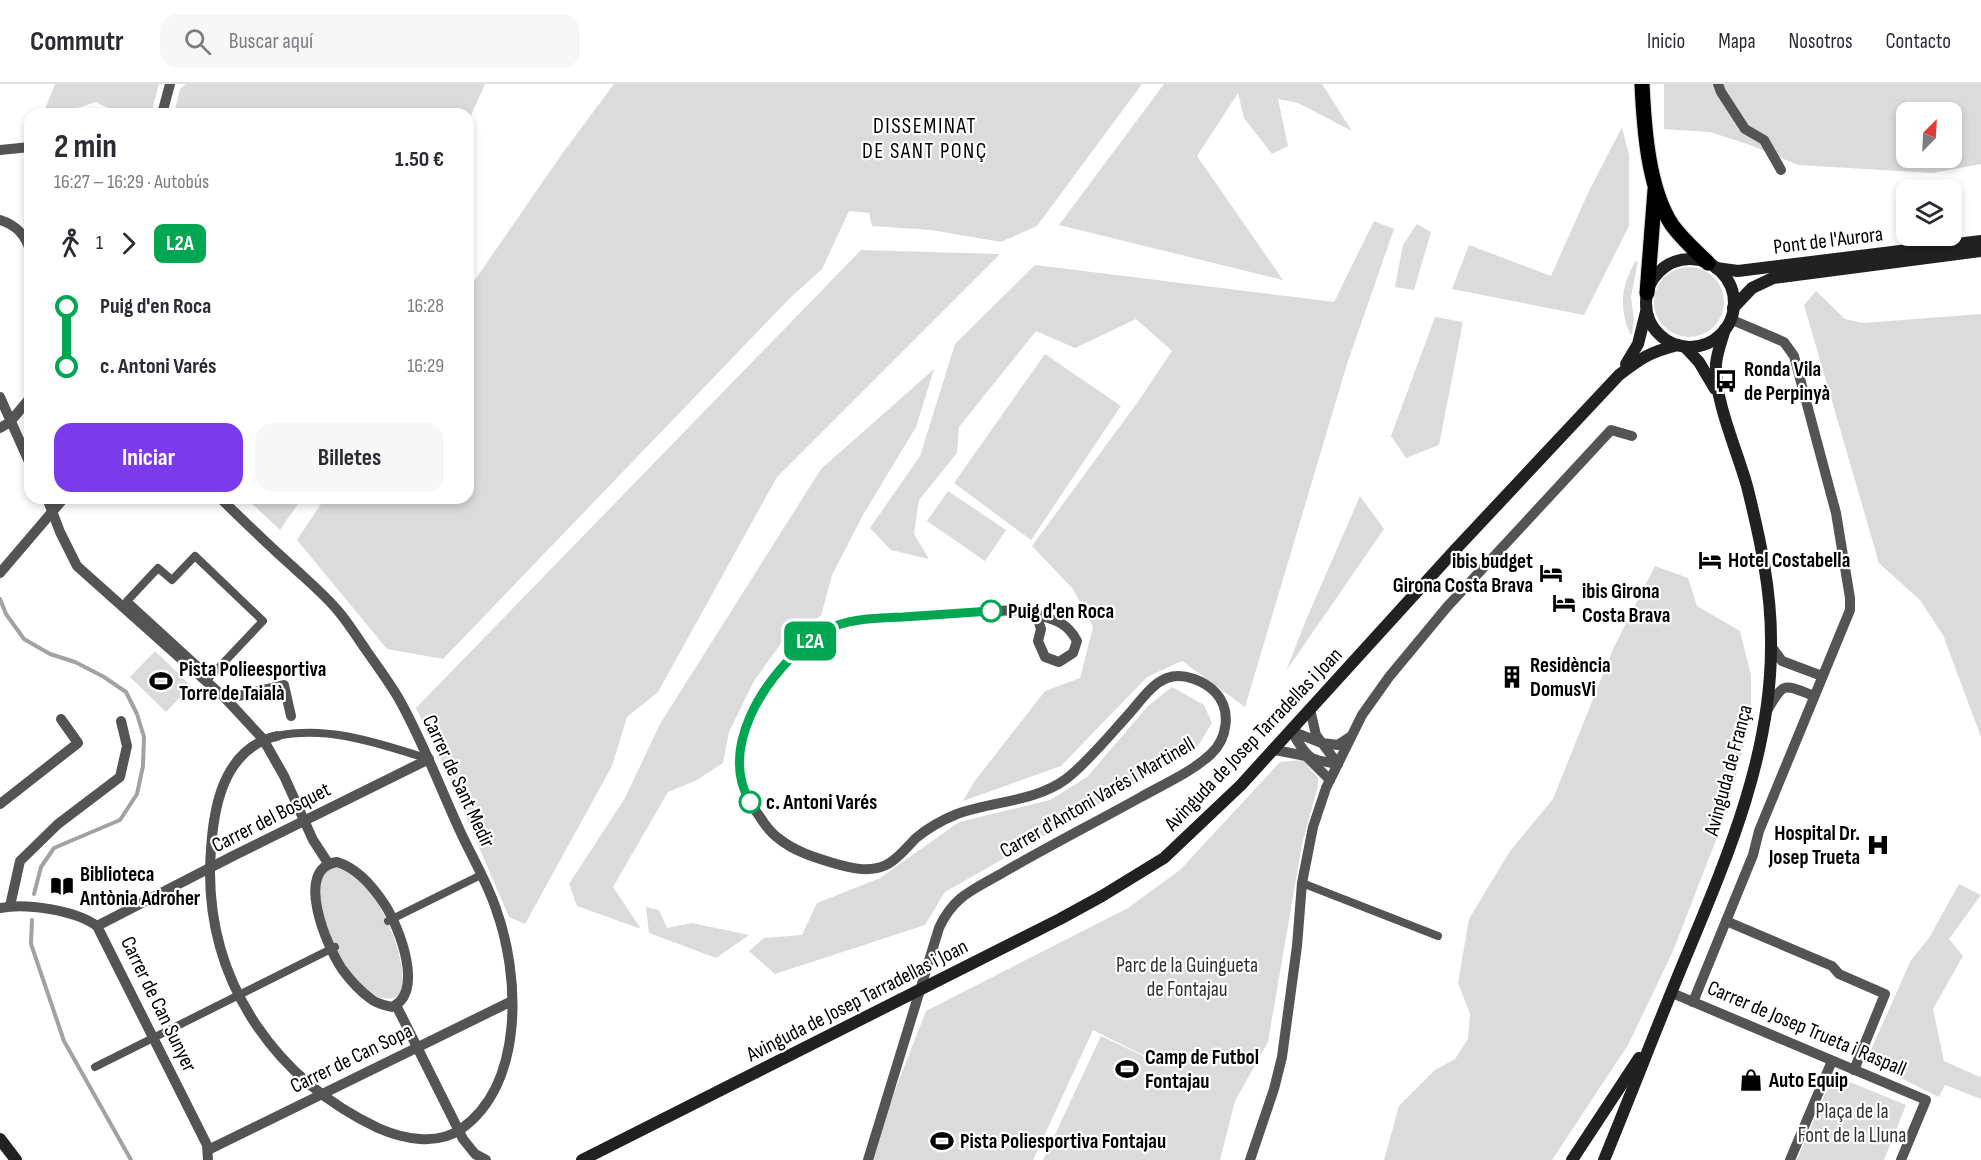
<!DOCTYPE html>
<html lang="es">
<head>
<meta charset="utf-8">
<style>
  body { margin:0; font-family:"Sofia Sans Condensed",sans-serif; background:#f7f7f7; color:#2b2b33; height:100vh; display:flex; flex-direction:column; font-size:22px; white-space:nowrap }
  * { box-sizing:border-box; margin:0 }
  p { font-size:20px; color:#7c7c81 }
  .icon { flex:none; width:33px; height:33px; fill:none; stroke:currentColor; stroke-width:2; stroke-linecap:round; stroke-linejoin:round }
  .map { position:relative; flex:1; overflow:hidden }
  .details { position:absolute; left:24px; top:24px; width:450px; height:396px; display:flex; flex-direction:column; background:#fff; border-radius:18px; box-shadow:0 3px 9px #0003 }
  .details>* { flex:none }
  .badge { padding:0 12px; border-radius:9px; font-size:21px; line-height:39px }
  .needle { width:39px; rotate:24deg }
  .tools { position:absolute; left:1896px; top:18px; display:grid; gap:12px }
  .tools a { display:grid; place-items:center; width:66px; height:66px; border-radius:12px; background:#fff; box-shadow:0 3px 9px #0003; font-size:30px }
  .map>.badge { position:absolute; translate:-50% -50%; box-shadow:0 0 0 3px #fff }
  .legs { display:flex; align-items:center; gap:9px; height:66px; padding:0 30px; font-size:20px }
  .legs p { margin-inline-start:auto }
  .summary { display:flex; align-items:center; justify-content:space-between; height:102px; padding:0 30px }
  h1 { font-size:33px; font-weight:700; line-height:45px }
  .action { display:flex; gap:12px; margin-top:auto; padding:12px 30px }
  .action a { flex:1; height:69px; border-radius:18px; background:#7c3aed; color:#fff; font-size:24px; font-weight:700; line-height:69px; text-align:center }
  .action a+a { background:#f7f7f7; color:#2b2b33 }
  ul { padding:0 30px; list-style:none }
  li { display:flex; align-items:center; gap:21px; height:60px; font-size:22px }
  li i { display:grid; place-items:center; width:9px; height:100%; margin:0 8px; background:currentColor }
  li i::after { content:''; width:15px; height:15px; margin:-8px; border:4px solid; border-radius:50%; background:#fff }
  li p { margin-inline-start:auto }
  li:first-child i { background:linear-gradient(#0000 50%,currentColor 0) }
  li:last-child i { background:linear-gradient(currentColor 50%,#0000 0) }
  header { display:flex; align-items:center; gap:36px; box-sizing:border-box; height:84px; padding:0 30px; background:#fff; border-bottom:2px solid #e1e1e2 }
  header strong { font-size:28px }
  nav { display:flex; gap:33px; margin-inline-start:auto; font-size:21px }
  .search { width:420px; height:54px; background:#f7f7f7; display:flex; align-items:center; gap:15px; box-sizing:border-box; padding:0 21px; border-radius:18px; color:#7c7c81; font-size:22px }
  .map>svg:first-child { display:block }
</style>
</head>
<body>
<header>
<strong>Commutr</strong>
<div class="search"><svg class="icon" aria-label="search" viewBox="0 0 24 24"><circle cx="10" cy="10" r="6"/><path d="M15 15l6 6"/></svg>Buscar aquí</div>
<nav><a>Inicio</a><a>Mapa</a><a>Nosotros</a><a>Contacto</a></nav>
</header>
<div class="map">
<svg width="1981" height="1076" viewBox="0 0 1981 1076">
  <rect width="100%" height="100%" fill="#fff"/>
  <!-- green -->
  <g fill="#dbdbdb" fill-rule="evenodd">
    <polygon points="55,0 159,0 151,30 119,30 96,18 59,30 43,30"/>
    <polygon points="186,0 485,0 468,38 468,30 174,30 180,5"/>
    <polygon points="614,0 1142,0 1037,142 1001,158 931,146 872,142 869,129 849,127 822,185 789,215 443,575 387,565 297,456 325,414 468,414 468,206 564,67"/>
    <polygon points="1164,0 1322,0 1352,47 1298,19 1278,15 1288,62 1272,70 1244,34 1238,9 1197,72 1283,196 1059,141"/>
    <path d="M1664,0H1981V80L1933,89L1798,81L1750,61L1710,48L1664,45ZM1906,28H1952V74H1906Z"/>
    <polygon points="1622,43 1629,71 1629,142 1584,231 1452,205 1469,161 1551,192 1588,109"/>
    <polygon points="1374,137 1394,145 1347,280 1245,623 1182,577 1147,593 1061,682 963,717 974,698 1045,607 1080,594 1093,543 1073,505 1032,462 1137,319 1172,267 1136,235 1075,264 1036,247 959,343 957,369 919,416 914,450 929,475 891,466 870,444 920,372 955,260 1035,181 1334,218"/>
    <polygon points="1417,140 1431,148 1414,206 1395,203 1403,161"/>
    <polygon points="861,166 1000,170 777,393 658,608 627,633 612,682 525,840 509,833 445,684 416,624"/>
    <path d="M1638,177L1631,213L1634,236L1632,250H1630C1619,223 1621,203 1635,178Z"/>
    <circle cx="1689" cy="218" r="35"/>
    <polygon points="1816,207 1845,235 1863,239 1981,230 1981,653 1943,551 1920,516 1879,479 1804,221"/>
    <polygon points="1435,233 1463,238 1439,361 1406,374 1391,352"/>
    <polygon points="1045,270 1121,322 1031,456 954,399"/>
    <polygon points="934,285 916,343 864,429 832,491 821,532 784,555 754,597 729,648 723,679 695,697 668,708 613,803 641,845 577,822 569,800 625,714 660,640 821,385"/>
    <polygon points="948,407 1006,446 985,477 927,437"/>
    <polygon points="1360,412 1384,445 1286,587 1306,536"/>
    <polygon points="246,414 302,414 280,446"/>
    <polygon points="1655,482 1688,494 1697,522 1740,547 1751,591 1751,634 1726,730 1673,867 1628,961 1552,1076 1384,1076 1399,1022 1435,986 1455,975 1468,955 1470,930 1458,899 1469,835 1510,767 1553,715 1613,565"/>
    <polygon points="155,567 191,602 166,628 130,593"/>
    <polygon points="1172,603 1204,621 1212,639 1196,665 945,808 925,841 775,890 749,867 764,854 802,851 817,819 880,794 959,738 1050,716 1087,693 1148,622"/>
    <polygon points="1303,676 1318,694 1318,702 1302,760 1268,958 1235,1017 1220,1076 1043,1076 1101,952 1187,993 1093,946 1033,1076 868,1076 926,927 1128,824 1180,786 1280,678"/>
    <path d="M331,782C368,781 400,856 402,887C402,892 404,900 402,905C401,908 398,910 396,913C356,928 317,833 319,802C320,795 327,788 331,782Z"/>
    <polygon points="1959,800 1981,811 1949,855 1963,872 1933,925 1944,977 1980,993 1981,990 1981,1015 1945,1001 1939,1013 1866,977 1911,876 1929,854"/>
    <polygon points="646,823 659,826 667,844 692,839 749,851 716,874 649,849"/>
    <polygon points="1833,991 1906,1021 1884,1076 1797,1076"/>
  </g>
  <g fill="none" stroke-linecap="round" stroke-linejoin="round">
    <!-- stream -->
    <g stroke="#a2a2a2" stroke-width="4">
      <polyline points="0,515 6,530 24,555 50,570 75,578 104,593 126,608 137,630 144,653 143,682 137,710 120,736 54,764 41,783 34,810"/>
      <polyline points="32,836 31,860 64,957 131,1076"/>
    </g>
    <!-- primary casing -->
    <g stroke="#dbdbdb" stroke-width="17">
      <g id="primary">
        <path d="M1642,0C1644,43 1648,105 1672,141C1682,155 1696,167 1708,179"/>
        <polyline points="1647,209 1655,106"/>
      </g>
    </g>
    <!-- pedestrian -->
    <g stroke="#545454" stroke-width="8">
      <polygon points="195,472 263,537 210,593 127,517 158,484 172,496"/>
      <path d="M277,652C329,641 380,660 429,675"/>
      <polyline points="1302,799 1438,852"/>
      <polyline points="388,837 481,791"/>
      <polyline points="95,983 335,863"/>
    </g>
    <!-- minor -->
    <g stroke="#545454" stroke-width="10">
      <polyline points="1718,0 1721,8 1745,45 1764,56 1781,86"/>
      <polyline points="162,30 170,0"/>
      <polyline points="0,66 30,63"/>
      <path d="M0,136C16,141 25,150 30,166"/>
      <polyline points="0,313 30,380"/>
      <polyline points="0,344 10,338 30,314"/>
      <polyline points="47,414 60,448 77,482 226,615 263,655 284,692 313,756 328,779"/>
      <path d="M220,414C244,437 267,460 292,482C308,497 325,511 339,528C349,540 357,553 366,566C377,582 389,598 399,615C423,658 440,703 460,747C472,773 487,798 496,825C520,891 525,1000 461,1045C437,1062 403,1055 378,1044C277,996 210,902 210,788C211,738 217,666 277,652"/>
      <polyline points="0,489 64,414"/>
      <path d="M1036,530C1055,536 1067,538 1077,557L1073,569L1059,578L1045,573L1038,557L1041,545Z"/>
      <polyline points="1771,562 1782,577 1822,592"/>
      <polyline points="226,615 284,601 291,632"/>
      <polyline points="1310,625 1316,651 1322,659 1338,661 1350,653"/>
      <path d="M1767,627C1784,597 1783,600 1814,612"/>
      <path d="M1291,647C1309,674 1304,675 1338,680"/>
      <polyline points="1291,647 1322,659 1338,680"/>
      <polyline points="1275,666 1306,672 1330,696"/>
      <polyline points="0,720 78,659 61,635"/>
      <path d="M337,778C357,784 374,804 385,821C399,843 425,908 392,923C384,921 377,920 371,915C360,907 350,896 342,885C327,863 293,784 337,778Z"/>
      <polyline points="10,822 20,777 58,740 120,693 127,662 121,637"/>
      <path d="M0,824C26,819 75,826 97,842L201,1049L207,1061L208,1076"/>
      <polyline points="1726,837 1832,882 1839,890 1885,910 1854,986"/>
      <polyline points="97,842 233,772 429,675"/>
      <polyline points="1672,909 1926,1016 1901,1076"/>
      <polyline points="1693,918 1753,771 1759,747 1850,526 1850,514 1836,429 1794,272 1784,258 1730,235"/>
      <polyline points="396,921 463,1055 475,1070 486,1076"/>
      <polyline points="208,1066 512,917"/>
      <path d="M868,1076L939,844C954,811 975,805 1004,788C1049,762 1096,738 1141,713C1164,700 1192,688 1211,670C1227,655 1232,627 1216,609C1205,597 1183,588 1167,594C1151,600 1139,619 1128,631C1110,651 1087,679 1066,695C1035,718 992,717 957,730C942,736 928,744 916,754C907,763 897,776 886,781C869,789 850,784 833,779C813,773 794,767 778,754C771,749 765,741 760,733C729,691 736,650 764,608C782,582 803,556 832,543C854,533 882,534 906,533C942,531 978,528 1014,526L1036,530"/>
      <polyline points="1250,1076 1274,1005 1282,973 1297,862 1302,799 1313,743 1326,704 1362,631 1389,593 1447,523 1611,346 1632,352"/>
      <polyline points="1790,1076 1832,977"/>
    </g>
    <!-- secondary -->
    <g stroke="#212121" stroke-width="12">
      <circle cx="1690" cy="219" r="44"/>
      <polyline points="1716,184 1738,187 1981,157"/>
      <polyline points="1733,224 1752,204 1773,194 1981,167"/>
      <polyline points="1685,263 1699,278 1715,305"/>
      <polyline points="1626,280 1638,260 1646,228"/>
      <polyline points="0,1055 16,1076"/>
      <path d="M582,1076L1060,835L1102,812L1164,774L1241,701L1454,467L1619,291C1641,274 1650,268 1678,261"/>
      <polyline points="1572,1076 1639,974"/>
      <path d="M1604,1076C1630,1013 1654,950 1680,887C1723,783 1771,677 1771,563C1772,508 1760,454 1747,402C1737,366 1714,316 1716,280C1717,268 1722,256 1725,245"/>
    </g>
    <!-- primary -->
    <use href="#primary" stroke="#000" stroke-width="15"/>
  </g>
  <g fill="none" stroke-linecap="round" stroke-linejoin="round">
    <!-- line-1 casing -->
    <g stroke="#fff" stroke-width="14">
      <path id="line-1" d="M750,718C719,665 763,596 804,562C813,554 824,545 835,542C857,534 881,534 903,533C932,531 961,529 991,527"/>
    </g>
    <!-- line-1 -->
    <use href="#line-1" stroke="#00a651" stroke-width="9"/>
  </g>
  <!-- icons -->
  <defs>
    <g id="bus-bare" transform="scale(1.8)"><path d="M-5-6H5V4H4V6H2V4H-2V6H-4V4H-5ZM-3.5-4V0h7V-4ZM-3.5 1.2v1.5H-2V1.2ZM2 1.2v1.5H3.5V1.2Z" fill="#000" stroke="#fff" stroke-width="2.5" paint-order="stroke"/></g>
    <g id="hotel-bare" transform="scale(1.8)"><path d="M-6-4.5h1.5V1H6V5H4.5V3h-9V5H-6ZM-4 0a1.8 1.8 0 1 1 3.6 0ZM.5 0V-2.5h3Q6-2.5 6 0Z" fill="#000" stroke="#fff" stroke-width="2.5" paint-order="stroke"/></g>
    <g id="building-bare" transform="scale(1.8)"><path d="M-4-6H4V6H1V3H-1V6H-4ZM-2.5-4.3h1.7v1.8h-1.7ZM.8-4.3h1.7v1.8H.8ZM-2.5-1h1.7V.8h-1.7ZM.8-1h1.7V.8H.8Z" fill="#000" stroke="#fff" stroke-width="2.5" paint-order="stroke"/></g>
    <g id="stadium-bare" transform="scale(1.8)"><path d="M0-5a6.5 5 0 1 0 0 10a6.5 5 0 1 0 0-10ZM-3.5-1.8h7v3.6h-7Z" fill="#000" stroke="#fff" stroke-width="2.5" paint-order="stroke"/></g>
    <g id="hospital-bare" transform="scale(1.8)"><path d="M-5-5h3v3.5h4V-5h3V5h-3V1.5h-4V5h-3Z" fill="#000" stroke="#fff" stroke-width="2.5" paint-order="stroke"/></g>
    <g id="library-bare" transform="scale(1.8)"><path d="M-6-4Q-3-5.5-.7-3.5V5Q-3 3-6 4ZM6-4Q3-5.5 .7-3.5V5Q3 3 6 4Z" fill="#000" stroke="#fff" stroke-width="2.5" paint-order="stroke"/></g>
    <g id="shop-bare" transform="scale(1.8)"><path d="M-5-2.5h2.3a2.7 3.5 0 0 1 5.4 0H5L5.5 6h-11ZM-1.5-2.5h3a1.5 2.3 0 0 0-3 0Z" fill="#000" stroke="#fff" stroke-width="2.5" paint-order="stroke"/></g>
  </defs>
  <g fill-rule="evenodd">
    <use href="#bus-bare" x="1726" y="297"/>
    <use href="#hotel-bare" x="1710" y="476"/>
    <use href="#hotel-bare" x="1551" y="489"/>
    <use href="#hotel-bare" x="1564" y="519"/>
    <use href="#building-bare" x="1512" y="593"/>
    <use href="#stadium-bare" x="161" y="597"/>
    <use href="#hospital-bare" x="1878" y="761"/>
    <use href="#library-bare" x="62" y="802"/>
    <use href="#stadium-bare" x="1127" y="985"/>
    <use href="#shop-bare" x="1751" y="996"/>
    <use href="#stadium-bare" x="942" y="1057"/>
  </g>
  <!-- markers -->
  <g fill="#fff" stroke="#00a651" stroke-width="3">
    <circle cx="991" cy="527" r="10"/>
    <circle cx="750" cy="718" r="10"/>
  </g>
  <g text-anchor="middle" stroke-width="4.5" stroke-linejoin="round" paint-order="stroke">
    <!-- street labels -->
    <g font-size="21" fill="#000" stroke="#fff">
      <text transform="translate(1828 156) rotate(-7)" y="7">Pont de l'Aurora</text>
      <text transform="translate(1253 655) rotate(-46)" y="7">Avinguda de Josep Tarradellas i Joan</text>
      <text transform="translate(1728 686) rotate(-75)" y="7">Avinguda de França</text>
      <text transform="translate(459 697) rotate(65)" y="7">Carrer de Sant Medir</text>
      <text transform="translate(1097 713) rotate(-30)" y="7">Carrer d'Antoni Varés i Martinell</text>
      <text transform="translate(271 733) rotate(-27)" y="7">Carrer del Bosquet</text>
      <text transform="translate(857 916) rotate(-27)" y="7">Avinguda de Josep Tarradellas i Joan</text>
      <text transform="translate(159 920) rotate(64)" y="7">Carrer de Can Sunyer</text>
      <text transform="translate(1807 944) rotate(23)" y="7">Carrer de Josep Trueta i Raspall</text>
      <text transform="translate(351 974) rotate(-26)" y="7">Carrer de Can Sopa</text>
    </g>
    <!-- poi labels -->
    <g font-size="21" font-weight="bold" fill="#000" stroke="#fff" text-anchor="start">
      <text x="1744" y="292">Ronda Vila<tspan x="1744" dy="24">de Perpinyà</tspan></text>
      <text x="1728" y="483">Hotel Costabella</text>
      <text x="1533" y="484" text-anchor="end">ibis budget<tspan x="1533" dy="24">Girona Costa Brava</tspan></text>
      <text x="1582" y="514">ibis Girona<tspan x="1582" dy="24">Costa Brava</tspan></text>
      <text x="1530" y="588">Residència<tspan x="1530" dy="24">DomusVi</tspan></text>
      <text x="179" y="592">Pista Polieesportiva<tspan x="179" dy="24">Torre de Taialà</tspan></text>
      <text x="1860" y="756" text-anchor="end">Hospital Dr.<tspan x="1860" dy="24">Josep Trueta</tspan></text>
      <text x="80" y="797">Biblioteca<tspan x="80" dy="24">Antònia Adroher</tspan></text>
      <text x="1145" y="980">Camp de Futbol<tspan x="1145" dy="24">Fontajau</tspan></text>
      <text x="1769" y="1003">Auto Equip</text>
      <text x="960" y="1064">Pista Poliesportiva Fontajau</text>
    </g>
    <!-- stop labels -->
    <g font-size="21" font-weight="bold" fill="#000" stroke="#fff" text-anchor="start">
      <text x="1008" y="534">Puig d'en Roca</text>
      <text x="766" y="725">c. Antoni Varés</text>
    </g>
    <!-- park labels -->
    <g font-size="21" fill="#323232" stroke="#fff">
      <text x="1187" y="888">Parc de la Guingueta<tspan x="1187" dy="24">de Fontajau</tspan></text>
      <text x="1852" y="1034">Plaça de la<tspan x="1852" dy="24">Font de la Lluna</tspan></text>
    </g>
    <!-- neighbourhood labels -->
    <g font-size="22" letter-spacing="1.5" fill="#000" stroke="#fff">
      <text x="925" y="49">DISSEMINAT<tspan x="925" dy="25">DE SANT PONÇ</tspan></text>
    </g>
  </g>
</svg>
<div class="tools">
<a><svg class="needle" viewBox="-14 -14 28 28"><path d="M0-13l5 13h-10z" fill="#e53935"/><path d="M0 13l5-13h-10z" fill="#7c7c81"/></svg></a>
<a><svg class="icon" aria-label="layers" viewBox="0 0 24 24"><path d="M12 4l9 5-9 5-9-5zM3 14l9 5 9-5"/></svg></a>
</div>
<b class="badge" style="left:810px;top:557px;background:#00a651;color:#fff">L2A</b>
<section class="details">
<div class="summary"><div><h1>2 min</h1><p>16:27 – 16:29 · Autobús</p></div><b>1.50 €</b></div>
<div class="legs"><svg class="icon" aria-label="walk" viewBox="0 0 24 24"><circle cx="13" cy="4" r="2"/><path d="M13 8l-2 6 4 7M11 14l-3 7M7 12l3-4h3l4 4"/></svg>1<svg class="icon" aria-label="forward" viewBox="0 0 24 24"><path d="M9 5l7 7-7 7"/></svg><b class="badge" style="background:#00a651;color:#fff">L2A</b></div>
<ul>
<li><i style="color:#00a651"></i><b>Puig d'en Roca</b><p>16:28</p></li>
<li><i style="color:#00a651"></i><b>c. Antoni Varés</b><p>16:29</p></li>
</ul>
<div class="action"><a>Iniciar</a><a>Billetes</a></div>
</section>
</div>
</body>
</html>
